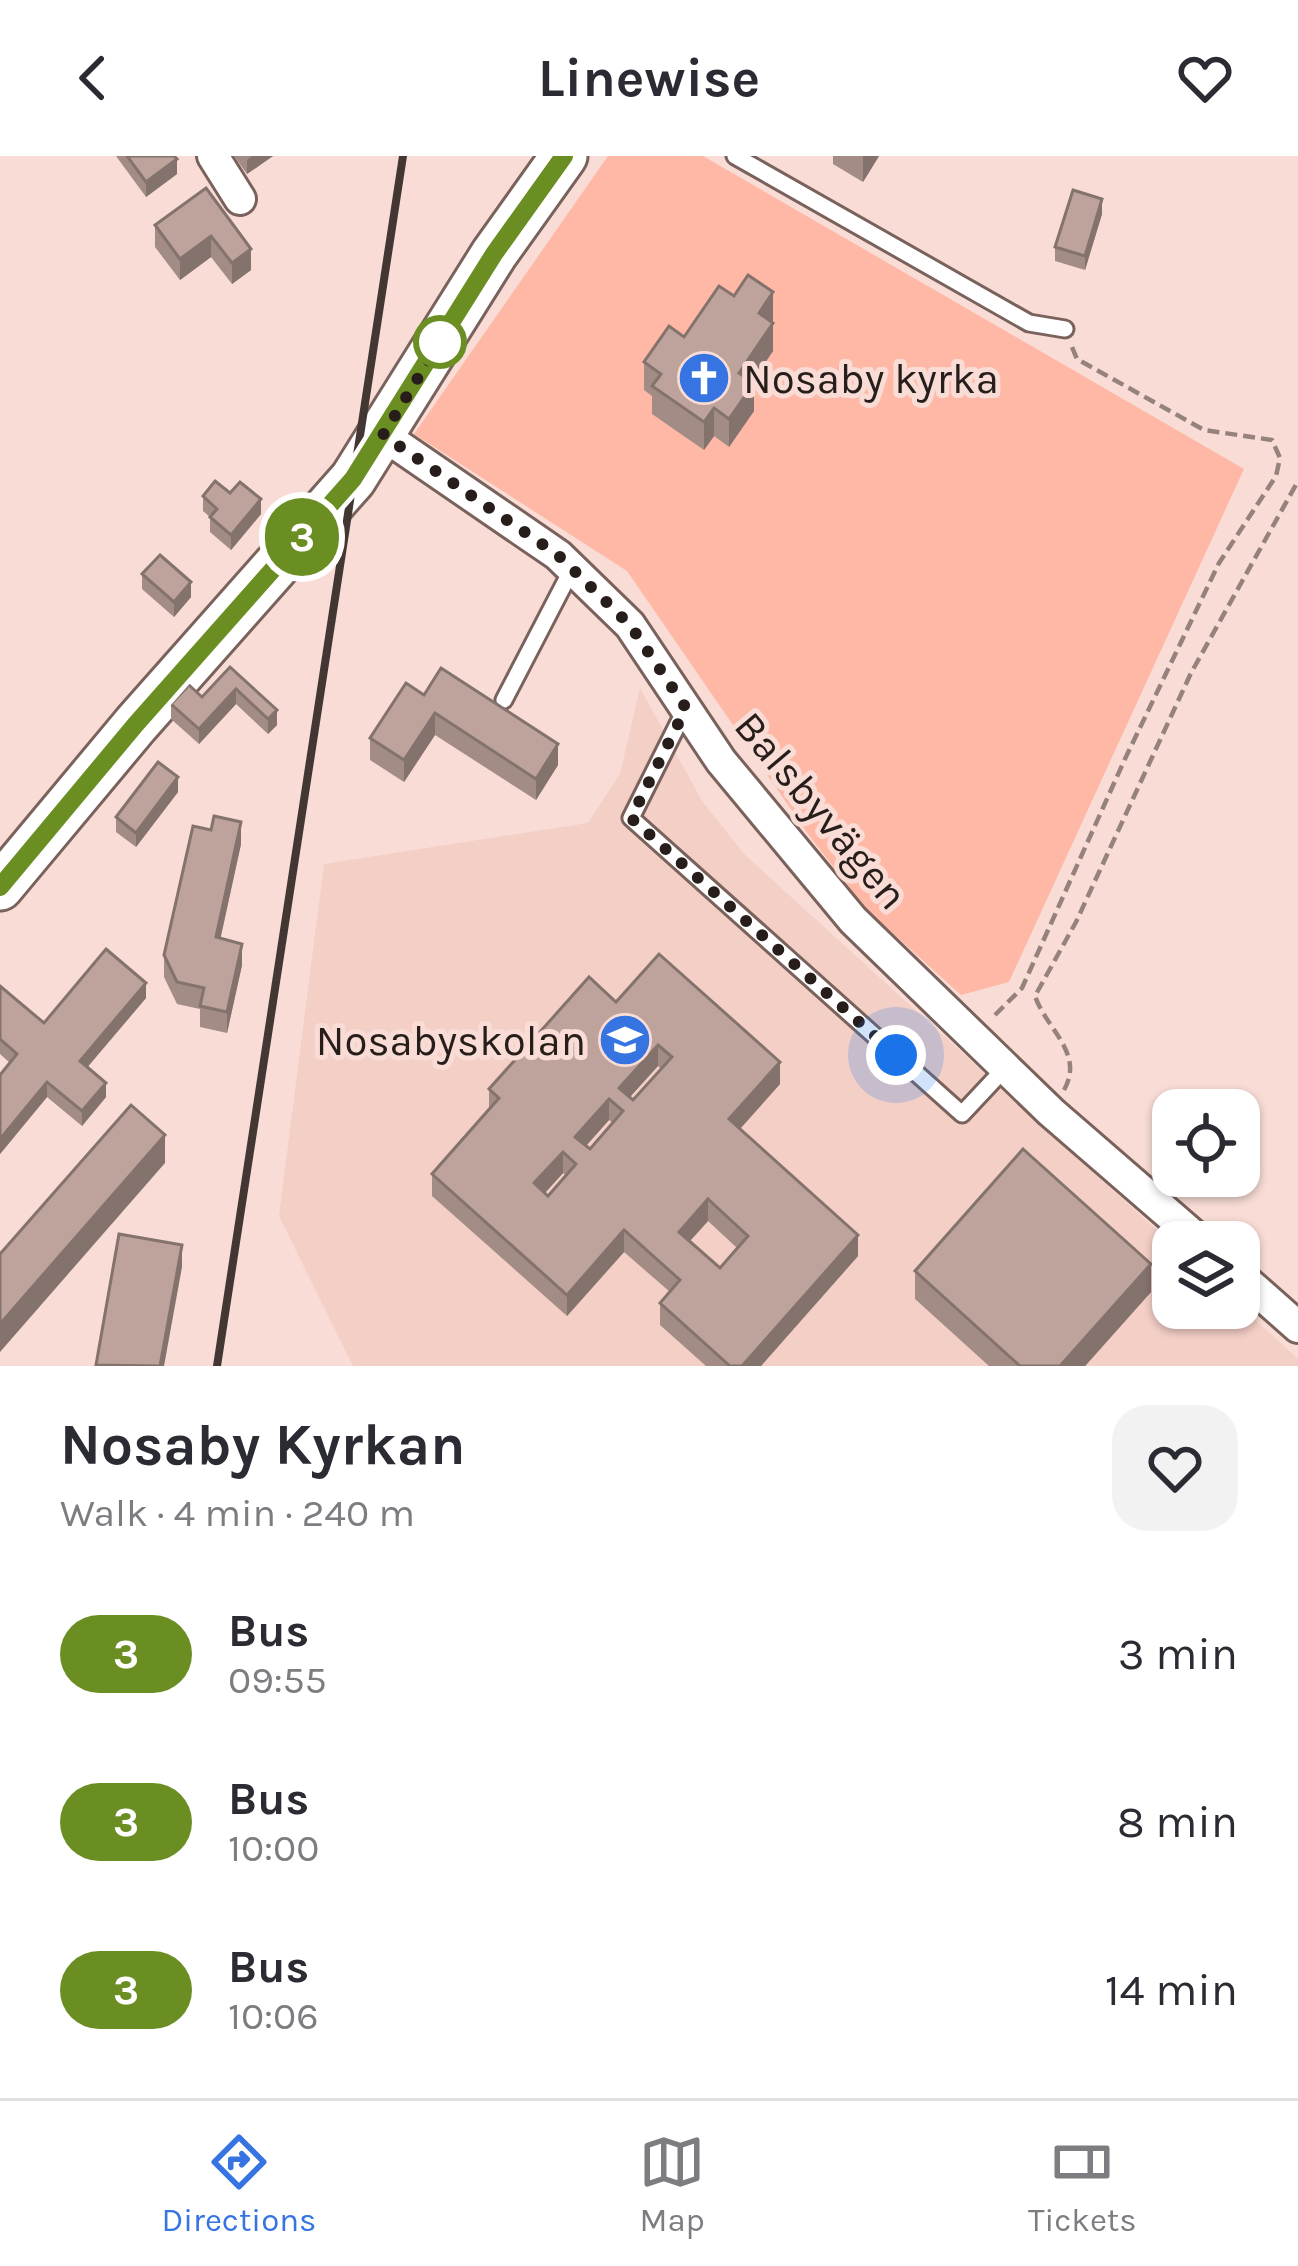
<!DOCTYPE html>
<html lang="en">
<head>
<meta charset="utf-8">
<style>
  body { margin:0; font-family:Karla,sans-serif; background:#f2f2f3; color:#2b2b33; height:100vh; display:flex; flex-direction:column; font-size:45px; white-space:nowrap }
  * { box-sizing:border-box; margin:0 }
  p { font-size:39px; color:#7c7c81 }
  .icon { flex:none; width:66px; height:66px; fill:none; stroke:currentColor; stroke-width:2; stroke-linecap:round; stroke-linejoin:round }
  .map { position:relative; height:1210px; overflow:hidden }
  .side { display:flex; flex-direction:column; background:#fff; flex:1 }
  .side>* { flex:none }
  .badge { padding:0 24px; border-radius:39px; font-size:42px; line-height:78px }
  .controls { position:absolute; left:1152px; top:933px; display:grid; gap:24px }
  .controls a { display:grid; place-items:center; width:108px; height:108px; border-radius:24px; background:#fff; box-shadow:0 3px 9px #0004; font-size:60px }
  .you { position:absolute; width:60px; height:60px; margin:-30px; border:9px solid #fff; border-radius:50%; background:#1a73e8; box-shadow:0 0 0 18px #1a73e833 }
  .map>.badge { position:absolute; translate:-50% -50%; box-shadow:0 0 0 6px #fff }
  .round { display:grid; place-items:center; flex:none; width:126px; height:126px; border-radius:36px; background:#f2f2f3 }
  .summary { display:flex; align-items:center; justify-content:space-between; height:204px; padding:0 60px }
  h1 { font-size:57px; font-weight:700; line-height:90px }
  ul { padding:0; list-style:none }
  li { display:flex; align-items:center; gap:36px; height:168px; padding:0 60px }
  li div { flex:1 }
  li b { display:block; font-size:45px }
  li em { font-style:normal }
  li .badge { min-width:132px; font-weight:700; text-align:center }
  header { display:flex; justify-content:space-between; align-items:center; height:156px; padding:0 60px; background:#fff; font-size:54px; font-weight:700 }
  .tabs { display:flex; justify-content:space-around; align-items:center; height:168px; border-top:3px solid #e1e1e2; background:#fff; font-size:33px; color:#7c7c81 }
  .tabs a { display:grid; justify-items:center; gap:6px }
  .tabs .current { color:#3674e2 }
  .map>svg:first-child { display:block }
</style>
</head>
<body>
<header><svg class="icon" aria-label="back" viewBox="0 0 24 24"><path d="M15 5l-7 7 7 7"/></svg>Linewise<svg class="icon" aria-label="heart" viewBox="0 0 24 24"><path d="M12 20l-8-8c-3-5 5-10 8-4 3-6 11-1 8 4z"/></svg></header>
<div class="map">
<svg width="1298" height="1210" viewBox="0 0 1298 1210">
  <rect width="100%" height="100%" fill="#f8dcd5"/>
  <!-- built -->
  <polygon fill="#f3cfc6" points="640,532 702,645 745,699 1173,1089 1173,1152 1239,1149 1298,1203 1298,1210 353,1210 279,1060 324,708 588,667 620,618"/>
  <!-- green -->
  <polygon fill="#feb8a5" points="608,0 703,0 1244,313 1009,826 961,839 866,753 808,678 627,415 414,278"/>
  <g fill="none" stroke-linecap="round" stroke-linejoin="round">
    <!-- lane casing -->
    <g stroke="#7a625c" stroke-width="21">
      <g id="lane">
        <polyline points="735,0 1029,167 1065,173"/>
        <polyline points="504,544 572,413"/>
        <polyline points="686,552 631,662 962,958 1006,911"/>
      </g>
    </g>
    <!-- street casing -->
    <g stroke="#7a625c" stroke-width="36">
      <g id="street">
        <polyline points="213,0 240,43"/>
        <polyline points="383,279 558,399 630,469 721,605 853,764 1051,956 1201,1086"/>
        <polyline points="1239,1119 1298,1171"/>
      </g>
    </g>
    <!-- secondary casing -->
    <g stroke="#7a625c" stroke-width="51">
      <polyline id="secondary" points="0,731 136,568 353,323 494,98 564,0"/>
    </g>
    <!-- path -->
    <g stroke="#95827d" stroke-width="4.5" stroke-dasharray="12 6" stroke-linecap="butt">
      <polyline points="995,859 1022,832 1124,605 1219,407 1276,320 1280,302 1272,284 1204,274 1077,203 1072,191"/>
      <path d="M1064,934C1085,897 1046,873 1035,840L1076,766L1191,517L1298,325"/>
    </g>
    <!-- lane -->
    <use href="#lane" stroke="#fff" stroke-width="15"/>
    <!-- street -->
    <use href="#street" stroke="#fff" stroke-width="30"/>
    <!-- secondary -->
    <use href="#secondary" stroke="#fff" stroke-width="45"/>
    <!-- rail -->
    <polyline stroke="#433733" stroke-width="8" points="217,1210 403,0"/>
  </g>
  <!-- wall -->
  <g fill="#a38c86" fill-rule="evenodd">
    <polygon points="116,0 174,0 177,18 146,41"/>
    <polygon points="234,0 273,0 247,18"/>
    <polygon points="833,0 879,0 863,26 833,8"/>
    <polygon points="206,32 251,114 232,128 211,101 180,124 155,91 155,69"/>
    <polygon points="1102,58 1085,114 1055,105 1055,91"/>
    <polygon points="773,164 773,195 752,226 754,255 729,291 714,280 704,294 652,258 652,240 644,234 644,206 684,181"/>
    <polygon points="230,337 261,358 231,394 210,376 210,361 203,355 203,340"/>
    <polygon points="142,418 191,441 174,461 142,433"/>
    <polygon points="230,511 277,569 268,578 236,548 199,588 171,563 171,548 202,541"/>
    <polygon points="424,539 558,609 536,644 435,579 404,626 370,604 370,582"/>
    <polygon points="178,636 136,691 116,676 116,661"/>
    <polygon points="241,688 220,783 242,809 227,877 200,871 200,853 177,848 164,821 164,799"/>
    <polygon points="0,830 44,867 146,842 87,911 106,941 82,970 47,941 0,998 0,919 10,907 0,898"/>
    <path d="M616,846L780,928L740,973L858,1100L761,1210H706L660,1169V1147L670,1136L624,1096L567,1160L432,1040V1018L489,954V933ZM658,910L661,913L633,944L630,941ZM609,964L613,967L590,993L586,990ZM563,1017L566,1020L548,1040L545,1037ZM708,1065L737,1092L720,1112L690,1085Z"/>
    <polygon points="915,1115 1151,1136 1085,1210 989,1210 915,1143"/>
  </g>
  <!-- shaded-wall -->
  <g fill="#84726d">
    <polygon points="252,0 273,0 247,18 247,4"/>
    <polygon points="863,0 879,0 863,26"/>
    <polygon points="177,3 177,18 146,41 146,26"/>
    <polygon points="1102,43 1102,58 1085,114 1085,100"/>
    <polygon points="211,80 211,101 180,124 180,103"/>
    <polygon points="251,93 251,114 232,128 232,107"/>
    <polygon points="773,136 773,164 759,185 759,157"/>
    <polygon points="773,167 773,195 739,245 739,217"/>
    <polygon points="754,227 754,255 729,291 729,263"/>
    <polygon points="714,252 714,280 704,294 704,266"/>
    <polygon points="261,343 261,358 231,394 231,379"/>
    <polygon points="191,426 191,441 174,461 174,446"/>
    <polygon points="236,533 236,548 199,588 199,573"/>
    <polygon points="277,554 277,569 268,578 268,563"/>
    <polygon points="435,557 435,579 404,626 404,604"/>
    <polygon points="558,588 558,609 536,644 536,623"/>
    <polygon points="178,621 178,636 136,691 136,677"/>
    <polygon points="241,666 241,688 216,803 216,781"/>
    <polygon points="242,788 242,809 227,877 227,856"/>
    <polygon points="146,827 146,842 80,920 80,905"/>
    <polygon points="658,889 658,910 619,953 619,932"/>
    <polygon points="780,906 780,928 729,985 729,963"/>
    <polygon points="47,926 47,941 0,998 0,983"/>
    <polygon points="106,927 106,941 82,970 82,955"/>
    <polygon points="609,943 609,964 575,1002 575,981"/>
    <polygon points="165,979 165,1007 0,1196 0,1168"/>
    <polygon points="563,996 563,1017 534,1049 534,1027"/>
    <polygon points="708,1043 708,1065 679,1097 679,1076"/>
    <polygon points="624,1074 624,1096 567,1160 567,1139"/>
    <polygon points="858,1079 858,1100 761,1210 742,1210"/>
    <polygon points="182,1089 182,1111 164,1210 160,1210"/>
    <polygon points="1151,1108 1151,1136 1085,1210 1060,1210"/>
  </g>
  <!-- building -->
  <g fill="#bda39c" stroke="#84726d" stroke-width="3" fill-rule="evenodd">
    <polygon points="127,0 174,0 177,3 146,26"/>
    <polygon points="206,32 251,93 232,107 211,80 180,103 155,69"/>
    <polygon points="1073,34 1102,43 1085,100 1055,91"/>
    <polygon points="748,119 773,136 759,157 773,167 739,217 754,227 729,263 714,252 704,266 652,230 661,218 644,206 669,170 684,181 719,130 734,140"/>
    <polygon points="215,325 230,337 240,326 261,343 231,379 210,361 217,353 203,340"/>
    <polygon points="160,399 191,426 174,446 142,418"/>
    <polygon points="230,511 277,554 268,563 236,533 199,573 171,548 189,529 202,541"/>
    <polygon points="441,512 558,588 536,623 435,557 404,604 370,582 406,527 424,539"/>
    <polygon points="158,606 178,621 136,677 116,661"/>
    <polygon points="214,660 241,666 216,781 242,788 227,856 200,850 204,832 177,826 164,799 193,670 211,674"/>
    <polygon points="106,793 146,827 80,905 106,927 82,955 47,926 0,983 0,919 17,898 0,883 0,830 44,867"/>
    <path d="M659,798L780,906L729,963L858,1079L742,1210H730L660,1147L680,1124L624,1074L567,1139L432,1018L499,942L489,933L589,821L616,846ZM658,889L672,901L633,944L619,932ZM609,943L623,955L590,993L575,981ZM563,996L576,1008L548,1040L534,1027ZM708,1043L748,1080L720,1112L679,1076Z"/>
    <polygon points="131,949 165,979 0,1168 0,1098"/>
    <polygon points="1023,993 1151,1108 1060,1210 1020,1210 915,1115"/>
    <polygon points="119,1078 182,1089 160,1210 96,1209"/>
  </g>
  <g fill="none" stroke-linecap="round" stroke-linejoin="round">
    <!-- line casing -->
    <g stroke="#fff" stroke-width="27">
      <polyline id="line" points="0,731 136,568 353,323 494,98 564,0"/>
    </g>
    <!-- line -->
    <use href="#line" stroke="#6b8e23" stroke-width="18"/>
    <!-- walk -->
    <polyline stroke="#271d1a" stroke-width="12" stroke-dasharray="0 21.6" points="440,186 383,279 558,399 630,469 686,552 631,662 896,899"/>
  </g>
  <!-- icons -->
  <defs>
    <g id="church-disc" transform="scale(2.7)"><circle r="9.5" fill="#3674e2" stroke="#f8dcd5"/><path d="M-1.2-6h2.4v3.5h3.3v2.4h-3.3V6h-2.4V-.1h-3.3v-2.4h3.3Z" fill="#fff"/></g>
    <g id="school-disc" transform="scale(2.7)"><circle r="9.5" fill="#3674e2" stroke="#f8dcd5"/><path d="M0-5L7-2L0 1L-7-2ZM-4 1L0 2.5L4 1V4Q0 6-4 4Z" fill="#fff"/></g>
  </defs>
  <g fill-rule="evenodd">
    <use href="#church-disc" x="704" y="222"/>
    <use href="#school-disc" x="625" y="884"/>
  </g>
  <!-- markers -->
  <circle fill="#fff" stroke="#6b8e23" stroke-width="6" cx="440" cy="186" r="24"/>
  <g text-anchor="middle" stroke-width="10" stroke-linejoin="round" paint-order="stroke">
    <!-- poi labels -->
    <g font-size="42" fill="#271d1a" stroke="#f8dcd5" text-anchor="start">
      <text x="743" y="237">Nosaby kyrka</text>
      <text x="586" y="899" text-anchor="end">Nosabyskolan</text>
    </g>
    <!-- street labels -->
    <g font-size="42" fill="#271d1a" stroke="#f8dcd5">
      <text transform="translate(822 654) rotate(50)" y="15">Balsbyvägen</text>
    </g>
  </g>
</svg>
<div class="controls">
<a><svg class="icon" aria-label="locate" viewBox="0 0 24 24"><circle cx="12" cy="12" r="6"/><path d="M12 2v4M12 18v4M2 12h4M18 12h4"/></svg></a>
<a><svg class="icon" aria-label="layers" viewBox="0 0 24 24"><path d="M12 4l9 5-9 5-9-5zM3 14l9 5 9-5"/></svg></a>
</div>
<div class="you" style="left:896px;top:899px"></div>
<b class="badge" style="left:302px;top:381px;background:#6b8e23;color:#fff">3</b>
</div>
<section class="side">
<div class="summary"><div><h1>Nosaby Kyrkan</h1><p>Walk · 4 min · 240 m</p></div><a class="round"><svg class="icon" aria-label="heart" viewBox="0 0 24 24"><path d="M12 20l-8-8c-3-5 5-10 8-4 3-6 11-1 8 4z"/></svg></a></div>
<ul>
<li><span class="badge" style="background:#6b8e23;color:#fff">3</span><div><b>Bus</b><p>09:55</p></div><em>3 min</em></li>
<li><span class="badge" style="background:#6b8e23;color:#fff">3</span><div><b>Bus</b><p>10:00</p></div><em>8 min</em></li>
<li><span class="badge" style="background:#6b8e23;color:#fff">3</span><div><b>Bus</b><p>10:06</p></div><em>14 min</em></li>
</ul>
</section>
<nav class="tabs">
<a class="current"><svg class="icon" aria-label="directions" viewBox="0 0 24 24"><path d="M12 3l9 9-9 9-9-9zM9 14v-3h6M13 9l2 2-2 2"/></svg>Directions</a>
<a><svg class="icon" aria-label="map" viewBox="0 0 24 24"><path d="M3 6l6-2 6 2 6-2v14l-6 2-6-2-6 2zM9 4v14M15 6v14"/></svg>Map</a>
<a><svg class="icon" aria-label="tickets" viewBox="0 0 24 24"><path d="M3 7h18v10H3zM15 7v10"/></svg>Tickets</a>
</nav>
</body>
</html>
